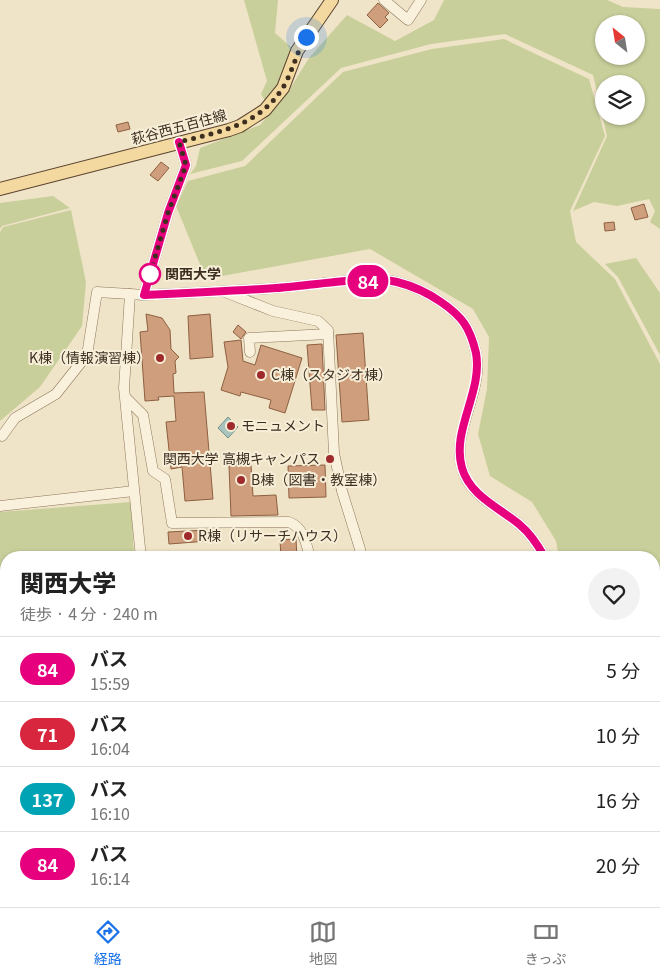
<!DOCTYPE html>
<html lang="ja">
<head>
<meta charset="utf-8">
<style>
  body { margin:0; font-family:Georgia,"Noto Sans JP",serif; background:#f2f2f2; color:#222; height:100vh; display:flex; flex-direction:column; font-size:19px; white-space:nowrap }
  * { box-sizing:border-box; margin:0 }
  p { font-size:16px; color:#767676 }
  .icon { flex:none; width:28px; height:28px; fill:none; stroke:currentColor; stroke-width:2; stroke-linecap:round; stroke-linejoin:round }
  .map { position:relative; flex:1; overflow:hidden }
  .sheet { position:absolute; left:0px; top:551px; width:660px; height:356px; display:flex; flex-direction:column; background:#fff; border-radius:20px 20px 0 0; box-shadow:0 1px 4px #0004 }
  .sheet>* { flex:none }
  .badge { padding:0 10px; border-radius:16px; font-size:18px; line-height:32px }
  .needle { width:32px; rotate:330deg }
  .tools { position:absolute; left:595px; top:15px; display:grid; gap:10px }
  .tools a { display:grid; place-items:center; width:50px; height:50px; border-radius:50%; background:#fff; box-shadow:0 1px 4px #0004; font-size:25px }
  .you { position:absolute; width:25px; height:25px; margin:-12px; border:4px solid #fff; border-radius:50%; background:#1a73e8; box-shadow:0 0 0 8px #1a73e833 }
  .map>.badge { position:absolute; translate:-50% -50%; box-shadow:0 0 0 2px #fff }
  .round { display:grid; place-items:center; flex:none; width:52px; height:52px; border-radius:26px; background:#f2f2f2 }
  .head { display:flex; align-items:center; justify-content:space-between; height:85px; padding:0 20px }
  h1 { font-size:24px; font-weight:800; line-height:38px }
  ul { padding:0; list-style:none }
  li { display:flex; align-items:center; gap:15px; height:65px; padding:0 20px; border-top:1px solid #e0e0e0 }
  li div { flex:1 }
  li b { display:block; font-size:19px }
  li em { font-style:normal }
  li .badge { min-width:55px; font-weight:700; text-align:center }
  .tabs { display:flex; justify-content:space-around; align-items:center; height:70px; border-top:1px solid #e0e0e0; background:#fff; font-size:14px; color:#767676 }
  .tabs a { display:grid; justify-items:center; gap:2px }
  .tabs .on { color:#1a73e8 }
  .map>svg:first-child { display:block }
</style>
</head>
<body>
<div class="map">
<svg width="660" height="907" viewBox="0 0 660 907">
  <rect width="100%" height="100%" fill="#f0e4c8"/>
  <!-- green -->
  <g fill="#c9cf9b" fill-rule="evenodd">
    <polygon points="244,0 278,0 275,33 291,47 280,85 265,101 261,94 267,81"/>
    <path d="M444,0H607L623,7L660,9V229L650,222L655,211L649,199L617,206L594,202L573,211L607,136L593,75L505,34L431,44L341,68L242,161L190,174L196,166L200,148L260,125L288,92L309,58L347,15L395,41L434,20ZM604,24H636V56H604ZM604,84H636V116H604Z"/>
    <polygon points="504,39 589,79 605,136 570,211 576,242 615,279 660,364 660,688 654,694 654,558 559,557 556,541 532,502 490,476 478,434 487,389 489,337 473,309 370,249 206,279 176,206 188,181 245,166 343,72 432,49"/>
    <polygon points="53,196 70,208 2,226 0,229 0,203"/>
    <polygon points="71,210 86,282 82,326 40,387 0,421 0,232 3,227"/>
    <polygon points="636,258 660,293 660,355 618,277 605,264"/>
    <polygon points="131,502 134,557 6,558 6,814 0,803 0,512"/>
    <polygon points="660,729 660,907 587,907 595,901 654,901 654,738"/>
    <polygon points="0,807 6,817 6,901 163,901 173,907 0,907"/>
    <polygon points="167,901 514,901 528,907 177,907"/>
  </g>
  <!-- water -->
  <polygon fill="#a9c4bc" stroke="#6f938a" points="228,417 238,427 228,438 218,428"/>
  <!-- building -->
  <g fill="#cf9f7d" stroke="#8d5f41">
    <polygon points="378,3 389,13 385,17 388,20 380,28 367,15"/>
    <polygon points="128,122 130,129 118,132 116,125"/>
    <polygon points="161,162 169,168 158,181 150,175"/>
    <polygon points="644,204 648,217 635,220 631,208"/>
    <polygon points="614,222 615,230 605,231 604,223"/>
    <polygon points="146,314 162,318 170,330 171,349 179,357 175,361 176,373 173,374 174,393 204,392 213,499 185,501 182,467 171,469 166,422 176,421 174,396 158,397 159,400 145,401 140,332 148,331"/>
    <polygon points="210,314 213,357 190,359 188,316"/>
    <polygon points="238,325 246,332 241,339 233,332"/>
    <polygon points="363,333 369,420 342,422 336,335"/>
    <polygon points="241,340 243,361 255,365 261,345 302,358 285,413 269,408 271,400 241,392 240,396 221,390 228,367 224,342"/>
    <polygon points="322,344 325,410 312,410 307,345"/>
    <polygon points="251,465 253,496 276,495 278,515 231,516 229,466"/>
    <polygon points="325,465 326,497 289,498 288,466"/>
    <polygon points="207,530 208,541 169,544 168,532"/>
    <polygon points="296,539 297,558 281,558 280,540"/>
  </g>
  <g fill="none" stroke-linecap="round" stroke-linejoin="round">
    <!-- minor casing -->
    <g stroke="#8d765c" stroke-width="11">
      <g id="minor">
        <polyline points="384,0 408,20 421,0"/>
        <path d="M179,142L186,165L168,213L144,295C188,293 232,291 276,288C309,286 367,275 397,282C413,286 428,293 441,302C463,317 470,328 476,353C484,392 451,430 462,468C469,496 500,508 520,525C531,534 538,545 545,558"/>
        <polyline points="225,292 273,311 318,321 328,330 334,453 342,491 360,549 359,558"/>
        <polyline points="250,352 249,338 328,334"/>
        <path d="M126,398L143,415L153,471L165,479L172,523L289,522C304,528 306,543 310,558"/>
        <polyline points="2,436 15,418 56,394 87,355 97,292 130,294"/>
        <polyline points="0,506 134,491"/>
        <polyline points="141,558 124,388 130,294 144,295"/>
        <polyline points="654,720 660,713"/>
        <polyline points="540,901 551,907"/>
        <polyline points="559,907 572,907 583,901"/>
      </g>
    </g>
    <!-- major casing -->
    <g stroke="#5b4430" stroke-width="14">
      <polyline id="major" points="0,189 229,130 240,126 265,110 283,88 297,51 332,0"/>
    </g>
    <!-- minor -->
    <use href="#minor" stroke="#faf1dc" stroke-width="10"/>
    <!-- major -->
    <use href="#major" stroke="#f3d9a0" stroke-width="12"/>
  </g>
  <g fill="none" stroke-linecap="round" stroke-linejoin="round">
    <!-- line casing -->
    <g stroke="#fff" stroke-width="11">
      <path id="line" d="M179,142L186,165L168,213L144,295C188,293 232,291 276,288C308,286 368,275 397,282C413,286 428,293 441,302C463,317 470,328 476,353C483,392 451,430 462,468C470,496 500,508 520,525C531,534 538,545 545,558"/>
    </g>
    <!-- line -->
    <use href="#line" stroke="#e6007e" stroke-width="8"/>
    <!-- walk -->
    <path stroke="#3d2e20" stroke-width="5" stroke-dasharray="0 9" d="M150,274L149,278L168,213L186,165L179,142C219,132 258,126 282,89C292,74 296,53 306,37"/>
  </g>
  <!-- markers -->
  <circle fill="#fff" stroke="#e6007e" stroke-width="2.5" cx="150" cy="274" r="10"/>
  <g fill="#9e2a2b" stroke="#f7eed8" stroke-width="2">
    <circle cx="160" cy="358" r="5"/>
    <circle cx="261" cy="375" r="5"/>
    <circle cx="231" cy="426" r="5"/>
    <circle cx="330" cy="459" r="5"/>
    <circle cx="241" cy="480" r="5"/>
    <circle cx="188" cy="536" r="5"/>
  </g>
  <g text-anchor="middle" stroke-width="4" stroke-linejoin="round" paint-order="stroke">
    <!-- street labels -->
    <g font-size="14" fill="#3d2e20" stroke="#f7eed8">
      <text transform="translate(179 127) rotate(-15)" y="5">萩谷西五百住線</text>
    </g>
    <!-- stop labels -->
    <g font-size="14" font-weight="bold" fill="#3d2e20" stroke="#f7eed8" text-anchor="start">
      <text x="165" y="279">関西大学</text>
    </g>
    <!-- poi labels -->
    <g font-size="14" fill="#3d2e20" stroke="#f7eed8" text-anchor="start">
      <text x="150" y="363" text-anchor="end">K棟（情報演習棟）</text>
      <text x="271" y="380">C棟（スタジオ棟）</text>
      <text x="241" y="431">モニュメント</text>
      <text x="320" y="464" text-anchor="end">関西大学 高槻キャンパス</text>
      <text x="251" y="485">B棟（図書・教室棟）</text>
      <text x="198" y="541">R棟（リサーチハウス）</text>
    </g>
  </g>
</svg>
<div class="tools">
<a><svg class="needle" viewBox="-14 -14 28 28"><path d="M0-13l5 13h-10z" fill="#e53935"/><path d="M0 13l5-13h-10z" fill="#767676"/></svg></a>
<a><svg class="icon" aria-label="layers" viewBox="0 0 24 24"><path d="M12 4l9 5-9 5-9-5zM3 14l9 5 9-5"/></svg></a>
</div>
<div class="you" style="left:306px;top:37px"></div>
<b class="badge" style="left:368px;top:281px;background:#e6007e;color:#fff">84</b>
<section class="sheet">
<div class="head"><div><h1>関西大学</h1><p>徒歩 · 4 分 · 240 m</p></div><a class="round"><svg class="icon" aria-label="heart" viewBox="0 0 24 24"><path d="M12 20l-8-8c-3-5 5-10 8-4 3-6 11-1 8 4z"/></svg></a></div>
<ul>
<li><span class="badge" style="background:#e6007e;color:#fff">84</span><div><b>バス</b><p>15:59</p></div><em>5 分</em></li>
<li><span class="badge" style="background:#d7263d;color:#fff">71</span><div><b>バス</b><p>16:04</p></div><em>10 分</em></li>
<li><span class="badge" style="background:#00a3b4;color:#fff">137</span><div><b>バス</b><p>16:10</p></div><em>16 分</em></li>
<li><span class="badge" style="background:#e6007e;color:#fff">84</span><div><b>バス</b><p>16:14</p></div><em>20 分</em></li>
</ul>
</section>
</div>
<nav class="tabs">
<a class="on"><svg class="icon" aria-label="directions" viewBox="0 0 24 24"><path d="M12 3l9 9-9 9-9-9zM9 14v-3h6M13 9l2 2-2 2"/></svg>経路</a>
<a><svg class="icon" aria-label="map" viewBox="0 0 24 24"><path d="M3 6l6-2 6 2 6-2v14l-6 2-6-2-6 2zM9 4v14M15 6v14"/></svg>地図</a>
<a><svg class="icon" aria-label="tickets" viewBox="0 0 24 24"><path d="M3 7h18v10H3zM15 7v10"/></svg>きっぷ</a>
</nav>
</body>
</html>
